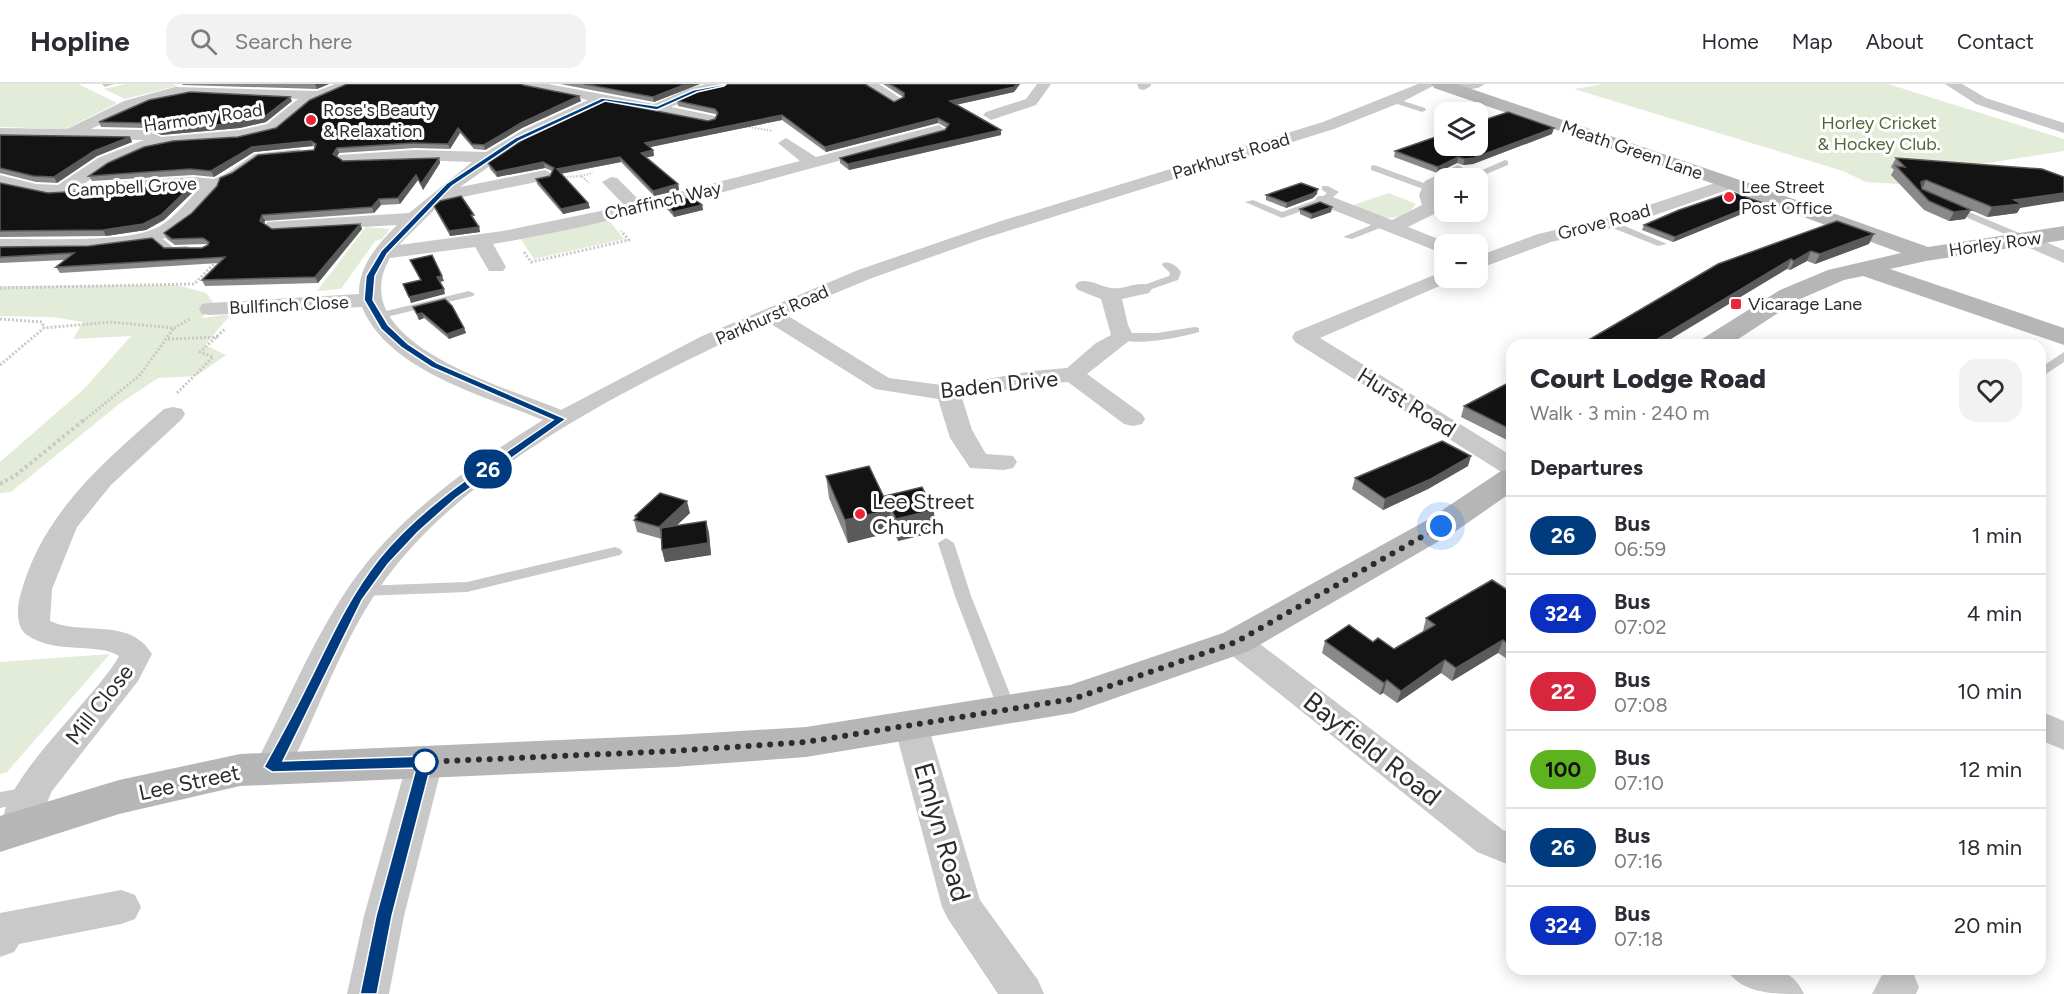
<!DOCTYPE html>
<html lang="en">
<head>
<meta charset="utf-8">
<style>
  body { margin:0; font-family:Figtree,sans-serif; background:#f2f2f3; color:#2b2b33; height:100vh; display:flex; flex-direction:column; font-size:22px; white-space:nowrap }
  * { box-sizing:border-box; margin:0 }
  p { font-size:20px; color:#7c7c81 }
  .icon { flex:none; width:33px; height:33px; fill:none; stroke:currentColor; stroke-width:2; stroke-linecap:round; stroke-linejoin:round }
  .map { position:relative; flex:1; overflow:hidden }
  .details { position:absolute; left:1506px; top:255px; width:540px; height:636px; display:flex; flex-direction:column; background:#fff; border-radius:18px; box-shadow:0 3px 15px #0003 }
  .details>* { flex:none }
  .badge { padding:0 12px; border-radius:20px; font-size:21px; line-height:39px }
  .controls { position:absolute; left:1434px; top:18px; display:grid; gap:12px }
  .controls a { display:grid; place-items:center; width:54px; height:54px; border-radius:12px; background:#fff; box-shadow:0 3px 15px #0003; font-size:30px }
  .you { position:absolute; width:30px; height:30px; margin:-15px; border:4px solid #fff; border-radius:50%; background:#1a73e8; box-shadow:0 0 0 9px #1a73e833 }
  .map>.badge { position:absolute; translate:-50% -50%; box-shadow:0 0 0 3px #fff }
  h2 { padding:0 24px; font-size:22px; line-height:54px }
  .round { display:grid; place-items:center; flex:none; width:63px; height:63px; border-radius:18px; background:#f2f2f3 }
  .summary { display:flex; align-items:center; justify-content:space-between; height:102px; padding:0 24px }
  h1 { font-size:28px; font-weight:800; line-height:45px }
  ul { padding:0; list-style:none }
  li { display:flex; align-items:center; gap:18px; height:78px; padding:0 24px; border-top:2px solid #e1e1e2 }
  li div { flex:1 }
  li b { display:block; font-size:22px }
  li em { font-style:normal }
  li .badge { min-width:66px; font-weight:700; text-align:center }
  header { display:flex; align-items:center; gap:36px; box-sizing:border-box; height:84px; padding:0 30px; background:#fff; border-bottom:2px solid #e1e1e2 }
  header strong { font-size:28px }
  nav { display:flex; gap:33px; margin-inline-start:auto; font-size:21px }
  .search { width:420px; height:54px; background:#f2f2f3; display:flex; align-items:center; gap:15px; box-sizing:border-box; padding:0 21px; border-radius:18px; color:#7c7c81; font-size:22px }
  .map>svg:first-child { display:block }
</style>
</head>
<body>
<header>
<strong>Hopline</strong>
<div class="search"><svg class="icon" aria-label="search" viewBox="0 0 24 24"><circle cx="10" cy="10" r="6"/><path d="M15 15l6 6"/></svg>Search here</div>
<nav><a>Home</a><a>Map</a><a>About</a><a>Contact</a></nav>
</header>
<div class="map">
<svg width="2064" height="910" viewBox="0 0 2064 910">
  <rect width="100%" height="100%" fill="#fff"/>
  <!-- green -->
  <g fill="#e3ebd9">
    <polygon points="0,0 78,0 117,19 66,45 0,43"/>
    <polygon points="126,0 173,0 177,2 125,15 104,5"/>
    <polygon points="1604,0 1888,0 2064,55 2064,67 1948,85 1963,104 1866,98 1843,87 1574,5"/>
    <path d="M1389,109L1416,120C1398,144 1372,131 1350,122Z"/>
    <polygon points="607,134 624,155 534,175 520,154"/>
    <polygon points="366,143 390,145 382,155 375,157 341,205 317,207"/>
    <polygon points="177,201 206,209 213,218 202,234 231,230 205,261 226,271 196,292 158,294 119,320 11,408 0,409 0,378 84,305 131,252 73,255 83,238 52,233 0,232 0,202"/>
    <polygon points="110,570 7,688 0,690 0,578"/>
  </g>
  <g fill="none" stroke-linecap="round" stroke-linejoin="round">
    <!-- path-far2 -->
    <g stroke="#c9c9c9" stroke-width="2" stroke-dasharray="1.5 1.5" stroke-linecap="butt">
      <polyline points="743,42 773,47"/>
      <polyline points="581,92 593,89"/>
      <polyline points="564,93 581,92 589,99"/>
    </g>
    <!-- path-far1 -->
    <g stroke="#c9c9c9" stroke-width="3" stroke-dasharray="2 2" stroke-linecap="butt">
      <polyline points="524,168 531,178 629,156 621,147"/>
      <polyline points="0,204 194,200 217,177"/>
      <polyline points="0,235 42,238 44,244"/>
      <polyline points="168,255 220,253"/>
      <polyline points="0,281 44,244 110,238 174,244 190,235"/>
      <polyline points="177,309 213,273 200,268 226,244"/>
      <polyline points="83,337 139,292 174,244"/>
    </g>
    <!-- path -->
    <polyline stroke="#c9c9c9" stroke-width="4" stroke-dasharray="3 3" stroke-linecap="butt" points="0,400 16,391 85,335"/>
    <!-- lane -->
    <g fill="#c9c9c9" fill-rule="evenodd">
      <polygon points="102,0 114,0 105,3"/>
      <polygon points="1394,14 1425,24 1426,26 1422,28 1391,18 1391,14"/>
      <polygon points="298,65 301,66 301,70 259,74 233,93 210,102 205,99 227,89 254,70"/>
      <polygon points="1505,76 1508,77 1508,81 1479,93 1471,91"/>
      <polygon points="1374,81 1432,102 1434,104 1426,106 1371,86 1371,82"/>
      <polygon points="1322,102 1328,102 1339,108 1327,118 1282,134 1245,118 1253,116 1282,128 1321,114 1327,109 1322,106"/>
      <polygon points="1950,120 2029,153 2030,155 2021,157 1947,125 1945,123"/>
      <polygon points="1381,137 1386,140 1385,142 1352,155 1343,153"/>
      <polygon points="1605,137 1613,137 1667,160 1658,162 1605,141"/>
      <polygon points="155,149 173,163 187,162 192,165 187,168 167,168 150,152"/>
      <path d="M1163,179C1170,177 1177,182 1181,188L1178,196L1146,207H1138V203L1169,192L1170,189L1162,181Z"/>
      <polygon points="469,207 475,210 473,212 378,235 372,232 374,230"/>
      <path d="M1195,243L1199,244V248C1182,253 1131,264 1117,253L1123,249H1157Z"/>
      <polygon points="2064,268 2064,278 2040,294 2040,284"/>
      <polygon points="946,454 954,459 971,512 1016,625 1013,630 1007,632 1001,630 998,625 955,512 938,459"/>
      <polygon points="615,463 620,465 623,468 620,471 467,508 362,512 354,507 362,502 467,498"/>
      <polygon points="30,703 37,706 40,711 37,716 0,724 0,708"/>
    </g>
    <!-- street -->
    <g fill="#c9c9c9" fill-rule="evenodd">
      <path d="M335,0H356L311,19L278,47L240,56L175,60L146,66L110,82L84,100L193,93L216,95L221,102L218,106C205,120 192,136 176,148C148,171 39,166 0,167V155C37,154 131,160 160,142C175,133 188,116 200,104L51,112L0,101V91L36,100L58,101L98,74L144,56L0,54V44L67,45L124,17L175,3L317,7ZM192,10L298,15L267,40L240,46L161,53L146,46L91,45L150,18Z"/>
      <path d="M518,0H548L654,20L690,4L706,0H731L729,3L700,10L671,23L715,32L717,35L715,38L709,40L606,20L524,58L460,103L545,86L554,91L551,95L443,117L399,161L503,147L625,122L602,98L611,93L617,94L641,118L800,77L778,59L786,54L816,73L939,41L947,46L945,49C794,87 646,134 493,160L506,183L503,187H489L475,163L390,174C341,259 507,303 561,326L700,253L858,186L1001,137L1323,38L1418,0H1437L1402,18L1334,45L979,156L872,194L785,230L889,294L949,302L1032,287L1067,284L1096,259L1111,251L1101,215L1078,206L1075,202L1078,198C1090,194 1099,202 1111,204C1124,206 1136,197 1149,201L1152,205L1149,209L1122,215L1128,241L1134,253L1087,290L1142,330L1145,335L1142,340L1133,342L1124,340L1068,298L1032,301L962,314L972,346L986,370L1013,372L1017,378L1013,384L1004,386L970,384L950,354L938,315L875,305L768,238C637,299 460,384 378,506C339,563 317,632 285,693L272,697L259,693L254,683C288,619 315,548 358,490C407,425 475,378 543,336C485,312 388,287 362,223L210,231L202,230L199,225L202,220L210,219L359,210C358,182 379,159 397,141L274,148L265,142L267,138L409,129L472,78L415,76L345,80L337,75L339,71L415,66L486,68L523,46L588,16L525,4Z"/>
      <polygon points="862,0 879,0 903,16 895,21 890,19"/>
      <polygon points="1037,0 1051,0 1036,21 991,36 983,31 986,28 1026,15"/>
      <polygon points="1137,0 1151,0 1151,2 1144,6 1139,5"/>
      <polygon points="1459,0 1485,0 1478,4 1451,8 1449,5 1451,2"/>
      <polygon points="1945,0 1962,0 1986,14 2064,39 2064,49 1976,20"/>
      <polygon points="1458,81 1467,86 1455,94 1444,94 1444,101 1439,104 1437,111 1441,120 1436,129 1408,143 1451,160 1444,160 1444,170 1318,120 1315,116 1318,112 1330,112 1392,136 1422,121 1419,111 1425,97"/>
      <polygon points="1730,94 1736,95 1739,99 1736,103 1629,140 1551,158 1478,185 1478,172 1538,150 1616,132"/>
      <polygon points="2025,149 2064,166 2064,179 2018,159 2015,155 2018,151"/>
      <polygon points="1444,187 1444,194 1454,194 1451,197 1320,254 1512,372 1512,391 1503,389 1295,258 1292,253 1295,248"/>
      <path d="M173,323L182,325L185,330L182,335L111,401L77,443L52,505L50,537C83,552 130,533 152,570L138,597L52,707C44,723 42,739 34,754L21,758L8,754C6,750 3,746 3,741C0,697 96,614 119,572C98,558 56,571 27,551C15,543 17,521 21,509C43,428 104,378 164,325Z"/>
      <polygon points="1236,547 1247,550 1503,746 1512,749 1512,782 1477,768 1225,566 1220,558 1225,550"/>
      <polygon points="2040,627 2064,637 2064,666 2040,656"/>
      <polygon points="911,628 923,632 928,641 980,816 1038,896 1044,910 998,910 948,835 942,823 894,641 899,632"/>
      <polygon points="425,664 437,668 443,678 404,832 389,910 347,910 364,832 407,678 413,668"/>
      <polygon points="121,806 135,811 141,823 135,835 121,840 19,860 14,868 0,873 0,829"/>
      <path d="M1726,885C1758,885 1789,876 1804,910C1772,910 1742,910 1726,885Z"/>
      <polygon points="1894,885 1913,889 1919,903 1916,910 1872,910 1883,889"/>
    </g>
    <!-- secondary -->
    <g fill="#b6b6b6" fill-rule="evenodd">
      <polygon points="1432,0 1457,0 1737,95 1928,163 2064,142 2064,156 1926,177 1890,185 2064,244 2064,261 1863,192 1844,196 1798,216 1729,261 1698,261 1702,255 1780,206 1828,186 1901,169 1723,103 1434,4"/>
      <polygon points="1512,385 1512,408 1453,449 1249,567 1073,629 806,673 674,683 240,702 119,730 0,768 0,732 119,696 240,670 674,651 806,643 1070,601 1223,549 1429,435 1501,387"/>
    </g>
  </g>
  <!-- wall -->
  <g fill="#898989">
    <polygon points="182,0 329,0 317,5 183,1"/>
    <polygon points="560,0 700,0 654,18"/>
    <polygon points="883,0 1020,0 1014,8 956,21 1001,51 849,86 840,79 840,74 945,46 947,44 938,39 826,68 782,36 650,63 653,66 654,72 646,73 678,100 679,106 654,112 621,78 561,90 588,119 590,124 563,130 537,100 536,95 550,92 552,87 545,84 497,93 490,85 488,79 708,37 715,35 717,31 715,30 678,22 677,17 894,18 903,13"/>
    <polygon points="523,1 579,12 581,17 522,44 485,66 474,65 460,49 450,65 415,64 339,69 337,73 343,77 439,74 440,79 423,106 418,96 400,120 381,121 374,129 265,137 264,139 272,145 360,140 362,145 318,199 205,202 202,196 219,179 60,189 56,183 65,176 0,179 0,163 202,164 208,161 206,160 175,161 167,155 164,149 314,66 315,63 313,62 254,68 214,93 193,91 92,97 89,92 238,53 276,44"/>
    <polygon points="292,17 266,38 240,44 161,51 146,44 101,43 99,38"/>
    <polygon points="1552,50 1473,80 1463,81 1457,79 1437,89 1394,73 1395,67"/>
    <polygon points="0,51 130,53 132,58 97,72 57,99 36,98 0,89"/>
    <polygon points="1896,74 2020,124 2017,129 1987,133 1950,117 1971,126 1965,135 1949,137 1924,126 1891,91 1894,86 1891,83"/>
    <polygon points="0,99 48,109 192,101 194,107 164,136 146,146 106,152 0,153"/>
    <polygon points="1317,110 1313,114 1286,124 1266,116 1266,111"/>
    <polygon points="1761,118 1759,123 1673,158 1642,146 1644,141"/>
    <polygon points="666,120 702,121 703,126 674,133 667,125"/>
    <polygon points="434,122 476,136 474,136 479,143 480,148 450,152 436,127"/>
    <polygon points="1332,123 1331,128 1311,135 1300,130 1300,125"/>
    <polygon points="1869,160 1815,180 1807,177 1790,186 1787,185 1718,180"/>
    <polygon points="413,223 464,244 466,249 449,255 424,234 419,236"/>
    <polygon points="1512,297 1512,353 1507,356 1461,333 1464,322"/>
    <polygon points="1468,382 1428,405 1383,426 1352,405 1355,394"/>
    <polygon points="826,392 886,417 885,412 935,448 898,457 892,444 892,448 848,459 829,414"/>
    <polygon points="690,429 676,442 706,437 709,449 711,471 665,478 662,466 662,455 637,448 634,436 635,435 635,432"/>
    <polygon points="1512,509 1512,578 1498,569 1452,597 1441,589 1397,619 1383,609 1380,611 1322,569 1325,557 1373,558 1394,565 1424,547 1423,547 1426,534"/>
  </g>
  <!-- shaded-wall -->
  <g fill="#5a5a5a">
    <polygon points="315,0 329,0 317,5"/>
    <polygon points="686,0 700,0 654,18 653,13"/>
    <polygon points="1017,0 1020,0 1014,8 950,22 950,17"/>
    <polygon points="579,12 581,17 522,44 485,66 484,61 521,39"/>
    <polygon points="290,13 292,17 266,38 240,44 161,51 159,46"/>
    <polygon points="782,31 782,36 646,64 645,59"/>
    <polygon points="938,34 938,39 826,68 825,63"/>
    <polygon points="458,44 460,49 450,65 448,60"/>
    <polygon points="1554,44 1552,50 1473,80 1463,81 1465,75"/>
    <polygon points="1001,46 1001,51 849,86 848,80"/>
    <polygon points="130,53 132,58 97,72 57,99 54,93 94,67"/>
    <polygon points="311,57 313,62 254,68 214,93 211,87 252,63"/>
    <polygon points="337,64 339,69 335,76 333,70"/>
    <polygon points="653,66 654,72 642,74 641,69"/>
    <polygon points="620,73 621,78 558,90 557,85"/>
    <polygon points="1458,73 1457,79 1437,89 1438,83"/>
    <polygon points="439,74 440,79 423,106 421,100"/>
    <polygon points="543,78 545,84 497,93 496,88"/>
    <polygon points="416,91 418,96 400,120 398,114"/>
    <polygon points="1926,96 1922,105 1921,98"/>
    <polygon points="678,100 679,106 654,112 653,107"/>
    <polygon points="192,101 194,107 164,136 146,146 106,152 103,146"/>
    <polygon points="1318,105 1317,110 1313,114 1286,124 1287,119"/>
    <polygon points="2064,109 2064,117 2020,124 2017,129 1987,133 1992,123 2014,116"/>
    <polygon points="379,115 381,121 374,129 372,123"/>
    <polygon points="1761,118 1759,123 1673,158 1675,153"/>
    <polygon points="588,119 590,124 563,130 561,125"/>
    <polygon points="702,121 703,126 674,133 673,128"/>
    <polygon points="1332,123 1331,128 1311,135 1312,130"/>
    <polygon points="1971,126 1965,135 1949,137 1954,128"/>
    <polygon points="262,131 265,137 263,143 260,137"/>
    <polygon points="360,140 362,145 318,199 315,193"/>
    <polygon points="479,143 480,148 450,152 449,147"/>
    <polygon points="1874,150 1869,160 1815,180 1820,170"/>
    <polygon points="1811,167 1807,177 1790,186 1794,177"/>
    <polygon points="1791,175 1787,185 1661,261 1648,261"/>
    <polygon points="442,192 444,197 439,198 437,193"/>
    <polygon points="444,205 445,210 411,219 409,213"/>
    <polygon points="422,229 424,234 419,236 417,230"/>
    <polygon points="464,244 466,249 449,255 447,250"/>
    <polygon points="1512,344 1512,353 1507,356 1510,345"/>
    <polygon points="1471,372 1468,382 1428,405 1383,426 1385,415"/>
    <polygon points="687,417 690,429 662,455 659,443"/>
    <polygon points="890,426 892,448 848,459 845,436"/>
    <polygon points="934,426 935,448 898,457 896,435"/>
    <polygon points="706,437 709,449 711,471 665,478 662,466"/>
    <polygon points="1503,556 1498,569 1452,597 1456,584"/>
    <polygon points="1445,576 1441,589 1397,619 1401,607"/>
    <polygon points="1387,596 1383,609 1380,611 1384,599"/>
  </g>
  <!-- building -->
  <g fill="#131313" stroke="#5a5a5a" stroke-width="1.5">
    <polygon points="347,0 521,0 523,1 579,12 521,39 484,61 472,60 458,44 448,60 413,59 337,64 333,70 343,77 439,74 421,100 416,91 398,114 379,115 372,123 262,131 260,137 272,145 360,140 315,193 202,196 225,173 56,183 74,169 0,173 0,163 89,162 152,154 164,164 202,164 208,161 209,158 203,154 172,155 164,149 192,129 217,102 220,94 232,89 258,71 314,66 316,60 311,57 252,63 211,87 190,85 89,92 108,79 144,63 173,57 238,53 276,44 310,16"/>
    <polygon points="584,0 686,0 653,13"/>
    <polygon points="729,0 865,0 894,18 904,13 904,9 890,0 1017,0 1014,3 950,17 1001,46 848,80 840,74 945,46 949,40 938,34 825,63 782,31 645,59 653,66 641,69 678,100 653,107 620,73 557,85 588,119 561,125 536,95 550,92 554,84 543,78 496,88 488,79 524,55 605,17 708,37 715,35 718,29 715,25 677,17 700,7"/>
    <polygon points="190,8 290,13 264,33 238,39 159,46 144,39 99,38 149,16"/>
    <polygon points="1508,28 1554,44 1474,74 1465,75 1458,73 1438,83 1395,67 1444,50 1444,62 1478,62 1478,38"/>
    <polygon points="0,51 130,53 94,67 54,93 33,92 0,84"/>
    <polygon points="1896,74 2042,85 2064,93 2064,109 2014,116 2022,120 1992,123 1926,96 1921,98 1922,105 1971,126 1954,128 1929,117 1896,82 1905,83"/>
    <polygon points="0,99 48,109 192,101 161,131 143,140 103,146 0,147"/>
    <polygon points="1301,99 1318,105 1314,109 1287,119 1266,111"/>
    <polygon points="1732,108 1761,118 1675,153 1644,141 1679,126"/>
    <polygon points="461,112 474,131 471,131 479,143 449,147 434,122 440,117"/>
    <polygon points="692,113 702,121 673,128 666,120"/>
    <polygon points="1320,118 1332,123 1312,130 1300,125"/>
    <polygon points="1837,137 1874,150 1820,170 1811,167 1794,177 1791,175 1648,261 1580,261 1718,180"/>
    <polygon points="432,171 442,192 437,193 444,205 409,213 403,200 421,196 410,176"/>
    <polygon points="445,215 452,222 464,244 447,250 422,229 417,230 413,223"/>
    <polygon points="1512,297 1512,344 1510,345 1464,322"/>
    <polygon points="1442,357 1471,372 1431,395 1385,415 1355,394"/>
    <polygon points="869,382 890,426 845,436 826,392"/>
    <polygon points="922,403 934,426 896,435 885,412"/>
    <polygon points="660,409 687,417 659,443 634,436 637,433 635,432"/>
    <polygon points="706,437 708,459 662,466 661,444"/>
    <polygon points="1492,496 1512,509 1512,563 1503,556 1456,584 1445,576 1401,607 1387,596 1384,599 1325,557 1349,541 1373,558 1378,554 1394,565 1435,541 1426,534"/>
  </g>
  <!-- line -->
  <path fill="#003b80" stroke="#fff" stroke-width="1.5" d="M724,2L697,8L657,26L605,17L519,57L452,102L387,170L375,192L373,216L388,241L408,260L437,279L566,335L456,414L418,448L388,480L362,516L283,677L425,672L432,678L392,832L377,910H360L376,832L416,684L272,688L264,683C279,656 294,629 307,602C329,558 348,514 379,475C426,417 493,378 553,336L431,283L402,264L381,245L364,216L366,192L381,167L447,99L515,54L602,14L657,22L693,6L726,0Z"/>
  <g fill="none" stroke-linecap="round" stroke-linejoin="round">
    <!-- walk -->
    <polyline stroke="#2c2c2c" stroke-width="6" stroke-dasharray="0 10.8" points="425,678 674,667 806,658 1073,615 1236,558 1441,442"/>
  </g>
  <!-- markers -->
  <g fill="#ea2738" stroke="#fff" stroke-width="2">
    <circle cx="311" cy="36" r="6"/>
    <circle cx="1729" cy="113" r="6"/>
    <rect x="1730" y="214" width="12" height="12" rx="3"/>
    <circle cx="860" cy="430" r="6"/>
  </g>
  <circle fill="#fff" stroke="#003b80" stroke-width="3" cx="425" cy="678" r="12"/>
  <g text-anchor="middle" stroke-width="6" stroke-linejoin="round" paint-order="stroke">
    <!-- far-poi labels -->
    <g font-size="18" fill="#2c2c2c" stroke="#fff" text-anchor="start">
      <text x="323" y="32">Rose's Beauty<tspan x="323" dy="21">&amp; Relaxation</tspan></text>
      <text x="1741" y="109">Lee Street<tspan x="1741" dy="21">Post Office</tspan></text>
      <text x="1748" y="226">Vicarage Lane</text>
    </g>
    <!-- far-street labels -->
    <g font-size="18" fill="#2c2c2c" stroke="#fff">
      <text transform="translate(203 34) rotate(-8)" y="6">Harmony Road</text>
      <text transform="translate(1632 66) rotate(19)" y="6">Meath Green Lane</text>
      <text transform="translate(1231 72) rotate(-17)" y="6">Parkhurst Road</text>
      <text transform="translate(132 103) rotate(-3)" y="6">Campbell Grove</text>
      <text transform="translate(663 117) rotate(-13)" y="6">Chaffinch Way</text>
      <text transform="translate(1604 138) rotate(-15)" y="6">Grove Road</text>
      <text transform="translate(1995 160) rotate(-8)" y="6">Horley Row</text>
      <text transform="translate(289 221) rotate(-3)" y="6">Bullfinch Close</text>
      <text transform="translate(772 231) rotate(-24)" y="6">Parkhurst Road</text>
    </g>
    <!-- far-park labels -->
    <g font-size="18" fill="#506939" stroke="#fff">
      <text x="1879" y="45">Horley Cricket<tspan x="1879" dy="21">&amp; Hockey Club.</tspan></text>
    </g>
    <!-- street labels -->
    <g font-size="22" fill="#2c2c2c" stroke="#fff">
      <text transform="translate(999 300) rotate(-6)" y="8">Baden Drive</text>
      <text transform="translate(1407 318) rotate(32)" y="8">Hurst Road</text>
      <text transform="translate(99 620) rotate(-52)" y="8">Mill Close</text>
      <text transform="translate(189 698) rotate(-12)" y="8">Lee Street</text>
    </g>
    <!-- poi labels -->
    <g font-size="22" fill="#2c2c2c" stroke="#fff" text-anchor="start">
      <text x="872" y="425">Lee Street<tspan x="872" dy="25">Church</tspan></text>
    </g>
    <!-- near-street labels -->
    <g font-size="27" fill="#2c2c2c" stroke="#fff">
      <text transform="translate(1372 665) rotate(38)" y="9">Bayfield Road</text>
      <text transform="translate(942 748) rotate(74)" y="9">Emlyn Road</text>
    </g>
  </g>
</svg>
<div class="controls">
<a><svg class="icon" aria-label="layers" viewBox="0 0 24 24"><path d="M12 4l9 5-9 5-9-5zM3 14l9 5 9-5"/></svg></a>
<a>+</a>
<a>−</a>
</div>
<div class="you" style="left:1441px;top:442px"></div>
<b class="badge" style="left:488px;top:385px;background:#003b80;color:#fff">26</b>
<section class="details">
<div class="summary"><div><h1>Court Lodge Road</h1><p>Walk · 3 min · 240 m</p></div><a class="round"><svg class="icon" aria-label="heart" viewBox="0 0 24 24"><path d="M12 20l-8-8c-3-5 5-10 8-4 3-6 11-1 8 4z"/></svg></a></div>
<h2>Departures</h2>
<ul>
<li><span class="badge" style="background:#003b80;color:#fff">26</span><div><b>Bus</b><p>06:59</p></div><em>1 min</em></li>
<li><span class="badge" style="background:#0a2ebe;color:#fff">324</span><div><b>Bus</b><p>07:02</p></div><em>4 min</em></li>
<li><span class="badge" style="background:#d7263d;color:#fff">22</span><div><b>Bus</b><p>07:08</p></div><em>10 min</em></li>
<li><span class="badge" style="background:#5cb31e;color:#111">100</span><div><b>Bus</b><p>07:10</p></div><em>12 min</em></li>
<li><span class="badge" style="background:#003b80;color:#fff">26</span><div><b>Bus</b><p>07:16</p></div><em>18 min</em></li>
<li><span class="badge" style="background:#0a2ebe;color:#fff">324</span><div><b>Bus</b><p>07:18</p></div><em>20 min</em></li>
</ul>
</section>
</div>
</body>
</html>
